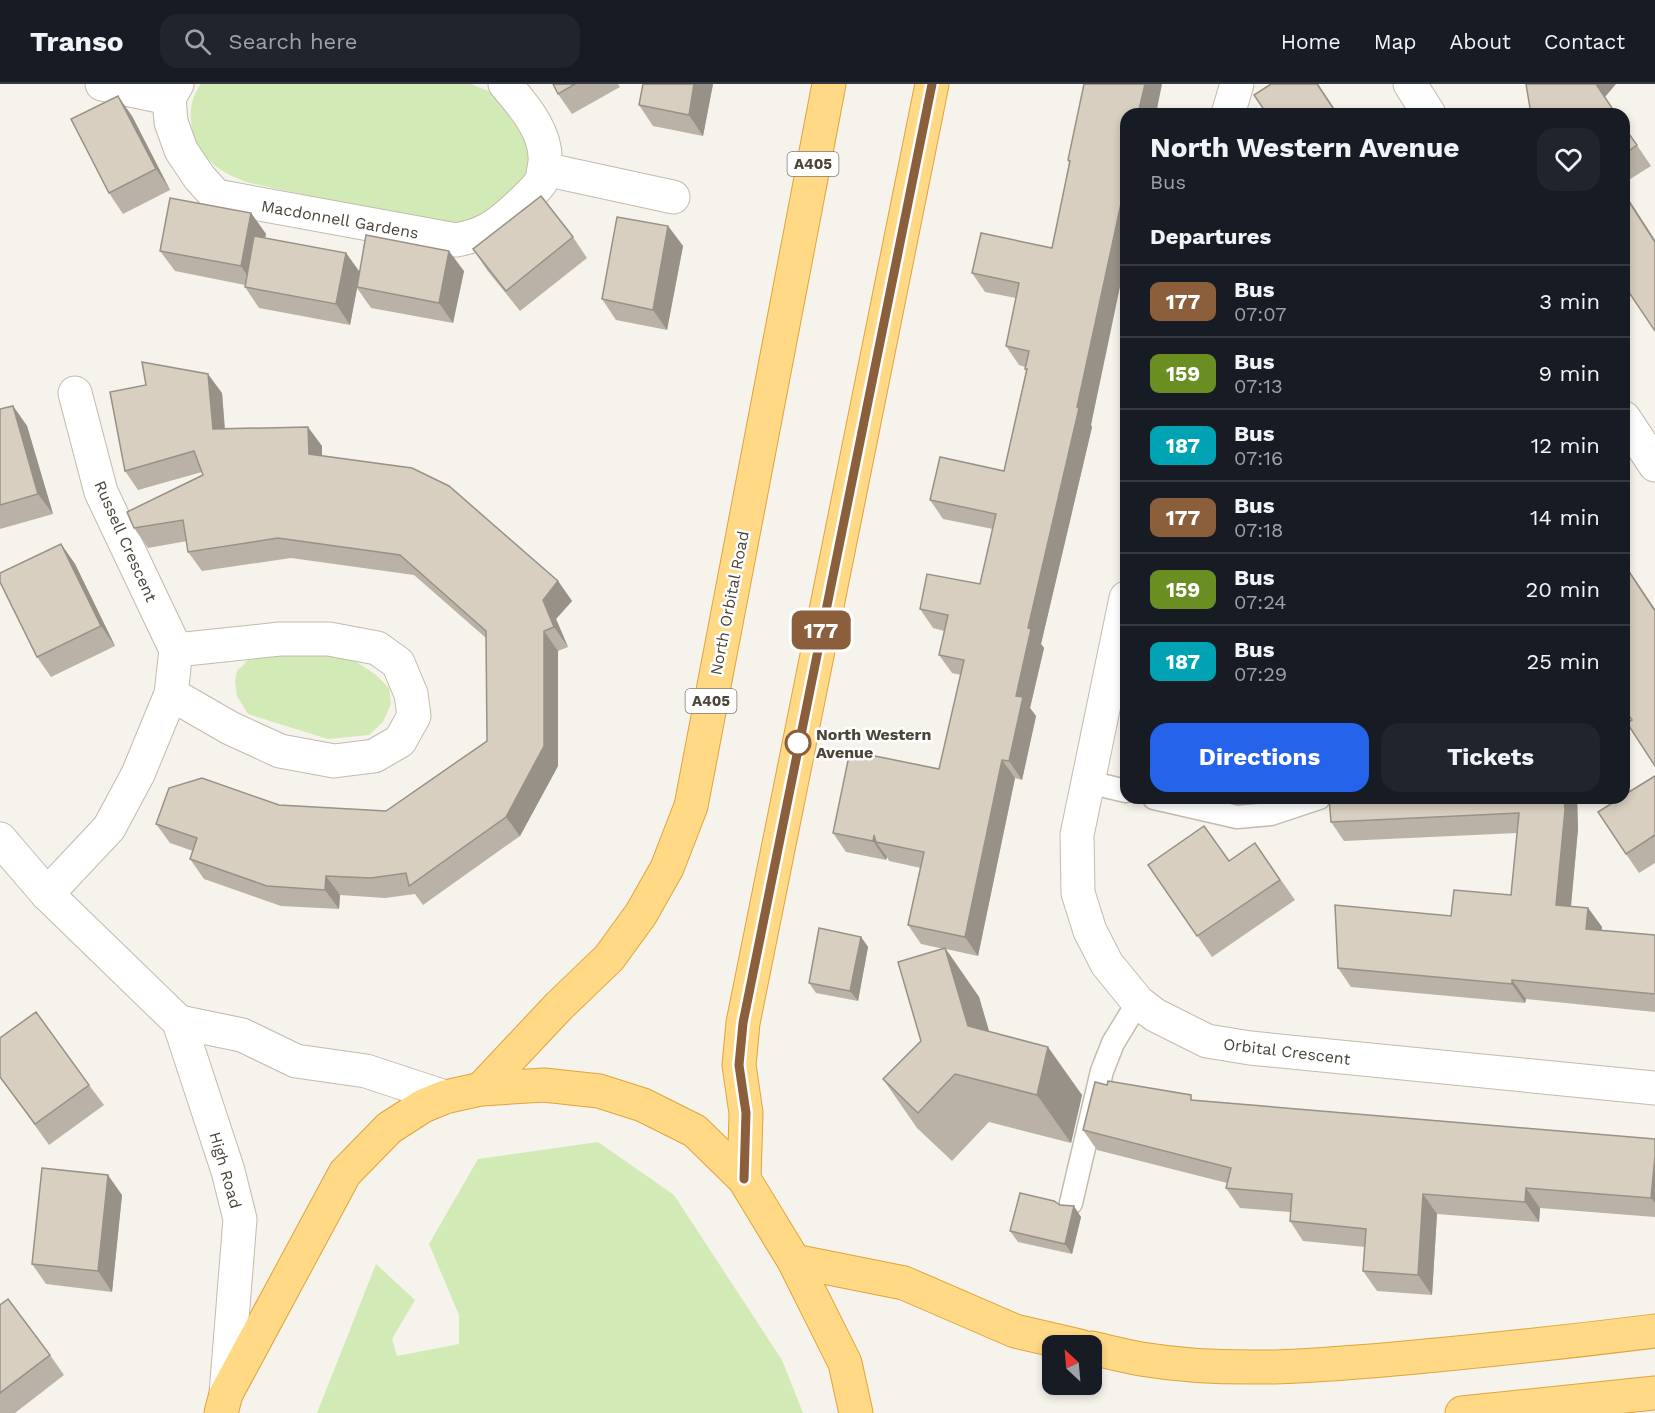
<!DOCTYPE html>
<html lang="en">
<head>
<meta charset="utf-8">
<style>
  body { margin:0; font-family:"Work Sans",sans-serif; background:#20242c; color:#f1f3f6; height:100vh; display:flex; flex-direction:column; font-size:22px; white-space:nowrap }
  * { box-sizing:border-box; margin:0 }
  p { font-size:20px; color:#9ea1a6 }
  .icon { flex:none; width:33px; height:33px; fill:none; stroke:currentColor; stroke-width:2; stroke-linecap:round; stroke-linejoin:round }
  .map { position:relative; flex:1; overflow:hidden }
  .details { position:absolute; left:1120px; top:24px; width:510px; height:696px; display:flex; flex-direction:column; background:#171b24; border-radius:18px; box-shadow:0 3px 9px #0003 }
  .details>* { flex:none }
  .badge { padding:0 12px; border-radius:9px; font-size:21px; line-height:39px }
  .needle { width:39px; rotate:334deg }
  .controls { position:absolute; left:1042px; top:1251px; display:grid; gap:12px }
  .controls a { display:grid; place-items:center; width:60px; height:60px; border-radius:12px; background:#171b24; box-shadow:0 3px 9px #0003; font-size:30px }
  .map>.badge { position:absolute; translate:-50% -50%; box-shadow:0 0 0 3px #fff }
  h2 { padding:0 30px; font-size:22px; line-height:54px }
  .round { display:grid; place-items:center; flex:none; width:63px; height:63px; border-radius:18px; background:#20242c }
  .head { display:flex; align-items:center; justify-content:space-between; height:102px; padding:0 30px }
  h1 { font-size:28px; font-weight:700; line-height:45px }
  .primary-button { display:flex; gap:12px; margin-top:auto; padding:12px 30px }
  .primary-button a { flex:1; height:69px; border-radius:18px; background:#2563eb; color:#fff; font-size:24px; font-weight:700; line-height:69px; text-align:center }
  .primary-button a+a { background:#20242c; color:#f1f3f6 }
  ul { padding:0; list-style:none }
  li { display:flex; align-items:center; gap:18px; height:72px; padding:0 30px; border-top:2px solid #363941 }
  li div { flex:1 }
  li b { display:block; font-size:22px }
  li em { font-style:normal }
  li .badge { min-width:66px; font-weight:700; text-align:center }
  header { display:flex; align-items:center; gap:36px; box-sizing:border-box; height:84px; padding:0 30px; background:#171b24; border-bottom:2px solid #363941 }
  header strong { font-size:28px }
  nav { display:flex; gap:33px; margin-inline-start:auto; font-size:21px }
  .search { width:420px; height:54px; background:#20242c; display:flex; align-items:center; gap:15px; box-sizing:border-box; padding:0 21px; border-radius:18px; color:#9ea1a6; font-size:22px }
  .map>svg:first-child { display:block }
</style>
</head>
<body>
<header>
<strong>Transo</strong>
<div class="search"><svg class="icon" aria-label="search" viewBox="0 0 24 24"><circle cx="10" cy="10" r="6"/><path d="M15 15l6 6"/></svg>Search here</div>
<nav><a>Home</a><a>Map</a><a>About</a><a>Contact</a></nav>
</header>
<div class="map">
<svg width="1655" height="1329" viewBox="0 0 1655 1329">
  <rect width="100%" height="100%" fill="#f6f3ec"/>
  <!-- green -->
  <g fill="#d2eab5">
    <path d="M201,0H471L496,10L512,23L529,60V77L524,95L483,132L461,139L439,141L246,98C237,94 225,90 217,83C192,65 181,26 201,0Z"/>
    <polygon points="292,566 352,575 376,591 389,604 391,620 383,638 369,651 328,655 248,630 237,612 235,598 237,587 247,577"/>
    <polygon points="598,1058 674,1111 782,1276 803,1329 317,1329 376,1180 415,1216 392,1255 397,1272 459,1260 459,1231 429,1160 478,1075"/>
  </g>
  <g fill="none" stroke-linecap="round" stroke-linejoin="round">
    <!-- service casing -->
    <g stroke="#c2bbae" stroke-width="25">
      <g id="service">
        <polyline points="1088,698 1126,707"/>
        <polyline points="1154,714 1237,733 1271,730 1319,714"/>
        <polyline points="1071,1119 1102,987 1113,959 1138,918"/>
      </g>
    </g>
    <!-- minor casing -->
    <g stroke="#c2bbae" stroke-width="35">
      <g id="minor">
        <polyline points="102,0 169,14"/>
        <path d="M177,0L169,14L171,38L181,66L199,93L216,112L456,156C483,151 495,143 515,125C524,116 534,108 541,98C543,94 543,89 544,85C551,53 525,23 505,0"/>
        <polyline points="1410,0 1429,30"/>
        <polyline points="1228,30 1237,0"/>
        <polyline points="544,85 673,113"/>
        <polyline points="1624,334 1655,381"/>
        <polyline points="1126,514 1077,751 1078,809 1090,847 1107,880 1138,918 1155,931 1207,957 1250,964 1655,1004"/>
        <polyline points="171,610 230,644 280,667 334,677 374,672 400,657 414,632 411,610 398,579 377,564 329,555 280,555 176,566"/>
        <polyline points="47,810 109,744 138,690 171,610 176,566 101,408 75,309"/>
      </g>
    </g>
    <!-- tertiary casing -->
    <g stroke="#c2bbae" stroke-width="35">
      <g id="tertiary">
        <polyline points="0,755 47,810 179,938 228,1087 240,1135 226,1310"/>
        <polyline points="179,938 242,951 296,977 366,987 445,1013"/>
      </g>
    </g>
    <!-- trunk casing -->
    <g stroke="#e0a43c" stroke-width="35">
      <g id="trunk">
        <polyline points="481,1005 559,922 609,874 641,830 667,784 691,722 829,0"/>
        <polyline points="744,1095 746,1029 739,981 743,939 932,0"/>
        <polyline points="794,1177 904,1199 1015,1247 1080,1262"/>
        <path d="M1092,1264C1108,1268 1125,1272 1141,1275C1238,1291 1340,1280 1437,1271C1510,1264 1582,1256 1655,1247"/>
        <polyline points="221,1329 226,1310 345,1089 389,1044 423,1022 445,1013 481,1005 544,1001 599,1007 643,1021 695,1047 744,1095 794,1177 845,1279 856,1329"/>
        <polyline points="1462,1329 1655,1309"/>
      </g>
    </g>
    <!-- service -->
    <use href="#service" stroke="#fff" stroke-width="22"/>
    <!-- minor -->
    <use href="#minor" stroke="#fff" stroke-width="33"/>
    <!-- tertiary -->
    <use href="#tertiary" stroke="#fff" stroke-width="33"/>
    <!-- trunk -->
    <use href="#trunk" stroke="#ffd985" stroke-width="33"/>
  </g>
  <!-- wall -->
  <g fill="#bab2a6">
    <polygon points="553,0 618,0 620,3 572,30 558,10"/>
    <polygon points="713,0 703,52 653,42 639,21"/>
    <polygon points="1126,30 1091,341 1092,343 1041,560 1044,564 1030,624 1036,632 1022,696 1015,694 978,872 946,865 979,913 989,948 1082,1011 1071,1059 989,1038 952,1077 917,1044 883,995 921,957 944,865 921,860 908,841 921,784 889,777 887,773 886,776 846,768 833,749 939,685 961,591 952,589 939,571 944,547 933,544 920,525 980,500 993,445 943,435 930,416 1004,387 1026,287 1025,285 1025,283 1019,281 1006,262 1016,214 985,208 972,189 1052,164 1069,79 1068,76"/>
    <polygon points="132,32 170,106 123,130 109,109"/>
    <polygon points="1624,42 1651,82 1624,99"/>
    <polygon points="251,129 266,150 265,154 346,169 360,188 464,187 453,239 371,224 357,204 350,241 259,224 245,203 245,201 175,187 160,167"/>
    <polygon points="668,142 683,162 667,246 616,236 602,215"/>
    <polygon points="573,153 587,174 520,227 487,186 473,165"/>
    <polygon points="222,309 225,344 322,362 322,372 558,497 572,517 556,535 568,563 558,567 558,682 520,752 423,821 415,810 385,814 340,811 339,825 281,822 204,795 190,775 193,767 170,759 156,740 279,721 386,727 487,657 486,554 414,491 291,474 202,487 188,468 187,457 148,464 134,444 203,391 202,388 138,406 125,387"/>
    <polygon points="13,322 27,342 53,430 0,445 0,325"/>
    <polygon points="61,460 75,480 115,562 51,593 37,573"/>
    <polygon points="1655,692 1655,779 1639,789 1626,770"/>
    <polygon points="1329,714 1577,714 1578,745 1571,823 1588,824 1602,843 1601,846 1655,851 1655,928 1526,915 1525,919 1351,903 1338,884 1451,832 1511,811 1517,749 1344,757 1331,738"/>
    <polygon points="1255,759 1295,816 1212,873 1148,781 1229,777"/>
    <polygon points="861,853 868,863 858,917 816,909 809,899"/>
    <polygon points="0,993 89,1001 104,1021 49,1061"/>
    <polygon points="1107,1001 1194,1016 1655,1055 1655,1133 1540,1124 1539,1138 1437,1130 1432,1211 1377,1207 1363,1187 1365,1163 1303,1157 1290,1137 1290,1128 1240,1124 1226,1104 1227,1099 1097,1066 1083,1046"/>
    <polygon points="122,1111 112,1208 46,1200 32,1180"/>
    <polygon points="1060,1121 1081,1133 1072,1170 1018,1158 1010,1147"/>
    <polygon points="0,1221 50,1271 64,1291 15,1329 0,1329"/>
  </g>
  <!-- shaded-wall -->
  <g fill="#979187">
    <polygon points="694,0 713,0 703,52 689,31"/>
    <polygon points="1145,0 1162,0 1156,30 1138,30"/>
    <polygon points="1317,0 1318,0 1338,30 1337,30"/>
    <polygon points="1596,0 1616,0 1605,13 1617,30"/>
    <polygon points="118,12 132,32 170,106 156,85"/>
    <polygon points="1126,85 1126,174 1091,341 1092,343 1041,560 1044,564 1030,624 1036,632 1022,696 1009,677 1016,612 1028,544 1077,323"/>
    <polygon points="1624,108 1655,156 1655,158 1624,110"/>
    <polygon points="251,129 266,150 255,203 241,182"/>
    <polygon points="668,142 683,162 667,246 653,226"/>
    <polygon points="449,167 464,187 453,239 439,219"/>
    <polygon points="346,169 360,189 350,241 336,220"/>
    <polygon points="208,290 222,309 226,364 213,345"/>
    <polygon points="13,322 27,342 53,430 38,410"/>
    <polygon points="308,343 322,362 322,389 309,370"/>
    <polygon points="61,460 75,480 115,562 101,542"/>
    <polygon points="1624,479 1655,525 1655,527 1624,480"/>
    <polygon points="558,497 572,517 556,535 568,563 554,543 543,516"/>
    <polygon points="544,547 558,567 558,682 520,752 506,733"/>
    <polygon points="1002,676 1015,694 978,872 965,853"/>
    <polygon points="1564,714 1577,714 1578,745 1569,841 1556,821"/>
    <polygon points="874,751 876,758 887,773 886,776 873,757"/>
    <polygon points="326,792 340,811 339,825 325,806"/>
    <polygon points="1588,824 1602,843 1600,864 1586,845"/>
    <polygon points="861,853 868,863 858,917 850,907"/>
    <polygon points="945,864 979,913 1002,991 968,942"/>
    <polygon points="1512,896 1526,915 1525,919 1512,900"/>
    <polygon points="1048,963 1082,1011 1071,1059 1037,1011"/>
    <polygon points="1655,1072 1655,1119 1651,1114"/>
    <polygon points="108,1091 122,1111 112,1208 98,1187"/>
    <polygon points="1526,1104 1540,1124 1539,1138 1525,1118"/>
    <polygon points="1423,1110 1437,1130 1432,1211 1418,1191"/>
    <polygon points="1074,1122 1081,1133 1072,1170 1065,1160"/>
  </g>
  <!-- building -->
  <g fill="#d8cfc1" stroke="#979187" stroke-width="1.5">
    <polygon points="553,0 575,0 558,10"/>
    <polygon points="643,0 694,0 689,31 639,21"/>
    <polygon points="1084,0 1145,0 1138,30 1126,30 1126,85 1123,100 1125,101 1077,323 1079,324 1028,544 1031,545 1016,612 1023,613 1009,677 1002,676 965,853 908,841 924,768 876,758 874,751 873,757 833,749 850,667 939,685 964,576 939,571 948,531 920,525 927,490 980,500 996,430 930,416 940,373 1004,387 1027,285 1025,285 1029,267 1006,262 1019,199 972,189 981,149 1052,164 1070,77 1068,76"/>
    <polygon points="1271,0 1317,0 1337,30 1267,30 1254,11"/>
    <polygon points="1526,0 1596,0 1616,30 1531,30"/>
    <polygon points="118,12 156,85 109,109 71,35"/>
    <polygon points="1624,43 1637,61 1624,70"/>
    <polygon points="1624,110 1655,158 1655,247 1624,201"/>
    <polygon points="541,112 573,153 506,207 473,165"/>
    <polygon points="170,114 251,129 241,182 160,167"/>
    <polygon points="617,133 668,142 653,226 602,215"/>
    <polygon points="366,151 449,167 439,219 357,203"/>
    <polygon points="254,152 346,169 336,220 245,203"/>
    <polygon points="142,278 208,290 213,345 308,343 309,370 412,384 449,402 558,497 543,516 554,543 544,547 544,662 506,733 409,802 406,789 371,794 326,792 325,806 267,802 190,775 197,754 156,740 169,704 202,694 279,721 386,727 487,657 486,547 400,471 278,454 188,468 183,436 134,444 127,428 203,391 194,367 125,387 110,308 146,301"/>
    <polygon points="13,322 38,410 0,421 0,325"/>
    <polygon points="61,460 101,542 37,573 0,498 0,489"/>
    <polygon points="1624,480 1655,527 1655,682 1627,639 1632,636 1624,625"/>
    <polygon points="1655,692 1655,751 1626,770 1598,728 1620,714 1624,714 1624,711"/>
    <polygon points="1329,714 1564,714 1565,726 1556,821 1588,824 1586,845 1655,851 1655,910 1512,896 1512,900 1338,884 1335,821 1451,832 1454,806 1511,811 1519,729 1331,738"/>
    <polygon points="1204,742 1229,777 1255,759 1280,796 1197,852 1148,781"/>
    <polygon points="819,844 861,853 850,907 809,899"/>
    <polygon points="945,864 968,942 1048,963 1037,1011 955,990 918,1029 883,995 921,957 898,878"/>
    <polygon points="36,928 89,1001 35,1040 0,993 0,954"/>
    <polygon points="1108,997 1191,1011 1191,1016 1655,1055 1655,1072 1651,1114 1526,1104 1525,1118 1423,1110 1418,1191 1363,1187 1366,1145 1290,1137 1292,1110 1226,1104 1231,1084 1083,1046 1095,998 1107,1001"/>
    <polygon points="42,1084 108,1091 98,1187 32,1180"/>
    <polygon points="1020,1109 1054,1117 1060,1121 1074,1122 1065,1160 1010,1147"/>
    <polygon points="8,1215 50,1271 0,1309 0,1221"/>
  </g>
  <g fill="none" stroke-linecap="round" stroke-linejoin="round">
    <!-- line casing -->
    <g stroke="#fff" stroke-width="14">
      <polyline id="line" points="744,1095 746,1029 739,981 743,939 932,0"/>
    </g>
    <!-- line -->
    <use href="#line" stroke="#8b5e3c" stroke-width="9"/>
  </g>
  <!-- markers -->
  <circle fill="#fff" stroke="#8b5e3c" stroke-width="3" cx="798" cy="659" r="12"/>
  <g text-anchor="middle" stroke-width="5" stroke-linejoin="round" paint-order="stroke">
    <!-- shield labels -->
    <g fill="#fff" stroke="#817c74" stroke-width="1.5">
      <rect x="787.5" y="68" width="51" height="24" rx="4.5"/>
      <rect x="685.5" y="605" width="51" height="24" rx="4.5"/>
    </g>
    <g font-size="15" font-weight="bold" fill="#4b4439">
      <text x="813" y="85">A405</text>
      <text x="711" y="622">A405</text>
    </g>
    <!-- street labels -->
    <g font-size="16" fill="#4b4439" stroke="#fff">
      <text transform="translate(340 135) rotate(10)" y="6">Macdonnell Gardens</text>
      <text transform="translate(126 457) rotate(66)" y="6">Russell Crescent</text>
      <text transform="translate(729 519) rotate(-79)" y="6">North Orbital Road</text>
      <text transform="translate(1287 967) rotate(7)" y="6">Orbital Crescent</text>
      <text transform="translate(226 1086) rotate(74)" y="6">High Road</text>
    </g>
    <!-- stop labels -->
    <g font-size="16" font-weight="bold" fill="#4b4439" stroke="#fff" text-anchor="start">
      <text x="816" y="656">North Western<tspan x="816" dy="18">Avenue</tspan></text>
    </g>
  </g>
</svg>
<div class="controls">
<a><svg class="needle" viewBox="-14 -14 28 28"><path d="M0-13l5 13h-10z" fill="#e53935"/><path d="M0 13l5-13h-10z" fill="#9ea1a6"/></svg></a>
</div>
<b class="badge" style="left:821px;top:546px;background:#8b5e3c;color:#fff">177</b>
<section class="details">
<div class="head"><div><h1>North Western Avenue</h1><p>Bus</p></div><a class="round"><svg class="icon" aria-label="heart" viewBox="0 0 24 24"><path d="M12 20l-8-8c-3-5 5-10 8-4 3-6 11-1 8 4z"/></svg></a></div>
<h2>Departures</h2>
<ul>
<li><span class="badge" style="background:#8b5e3c;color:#fff">177</span><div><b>Bus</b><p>07:07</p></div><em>3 min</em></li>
<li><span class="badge" style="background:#6b8e23;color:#fff">159</span><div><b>Bus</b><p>07:13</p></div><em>9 min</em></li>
<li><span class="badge" style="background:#00a3b4;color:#fff">187</span><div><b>Bus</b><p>07:16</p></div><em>12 min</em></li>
<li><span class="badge" style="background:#8b5e3c;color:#fff">177</span><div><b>Bus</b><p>07:18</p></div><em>14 min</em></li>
<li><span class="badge" style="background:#6b8e23;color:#fff">159</span><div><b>Bus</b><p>07:24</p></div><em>20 min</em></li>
<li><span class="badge" style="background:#00a3b4;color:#fff">187</span><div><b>Bus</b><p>07:29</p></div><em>25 min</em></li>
</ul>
<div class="primary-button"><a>Directions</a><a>Tickets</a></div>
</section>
</div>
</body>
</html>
